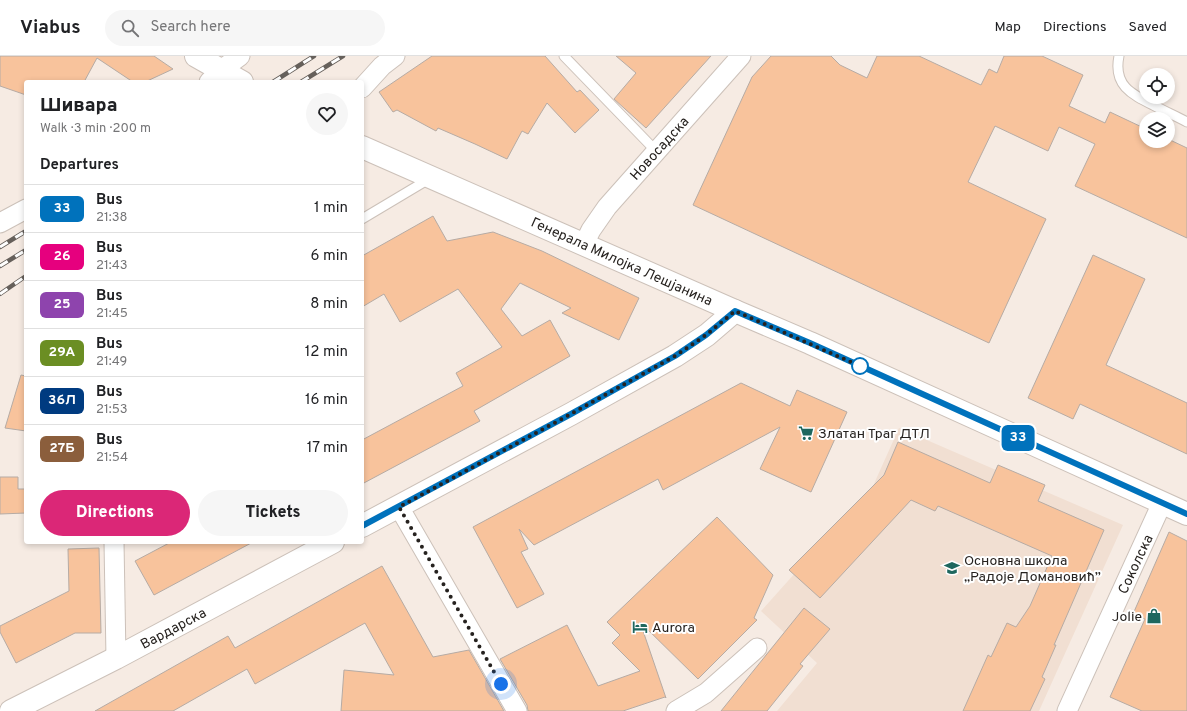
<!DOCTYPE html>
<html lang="en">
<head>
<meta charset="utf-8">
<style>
  body { margin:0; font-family:Overpass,sans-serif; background:#f6f6f6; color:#202124; height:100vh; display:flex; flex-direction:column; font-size:15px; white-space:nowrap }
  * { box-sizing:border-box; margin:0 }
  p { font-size:13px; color:#757577 }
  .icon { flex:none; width:22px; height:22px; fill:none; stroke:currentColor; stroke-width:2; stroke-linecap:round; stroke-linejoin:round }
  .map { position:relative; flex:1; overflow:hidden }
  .sheet { position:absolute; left:24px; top:24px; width:340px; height:464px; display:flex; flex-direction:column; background:#fff; border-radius:4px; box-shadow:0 2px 6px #0003 }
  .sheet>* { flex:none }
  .badge { padding:0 8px; border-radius:6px; font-size:14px; line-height:26px }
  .buttons { position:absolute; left:1139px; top:12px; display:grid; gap:8px }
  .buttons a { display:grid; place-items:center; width:36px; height:36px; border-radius:50%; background:#fff; box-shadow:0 2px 6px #0003; font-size:20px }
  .you { position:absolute; width:20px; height:20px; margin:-10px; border:3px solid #fff; border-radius:50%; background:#1a73e8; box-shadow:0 0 0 6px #1a73e833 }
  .map>.badge { position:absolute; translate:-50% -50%; box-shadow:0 0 0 2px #fff }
  h2 { padding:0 16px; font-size:15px; line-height:36px }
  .round { display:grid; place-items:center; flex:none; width:42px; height:42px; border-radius:21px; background:#f6f6f6 }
  .overview { display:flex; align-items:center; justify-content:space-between; height:68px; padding:0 16px }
  h1 { font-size:19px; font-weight:800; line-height:30px }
  .button { display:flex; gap:8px; margin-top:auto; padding:8px 16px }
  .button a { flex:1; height:46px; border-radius:24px; background:#db2777; color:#fff; font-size:16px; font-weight:800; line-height:46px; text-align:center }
  .button a+a { background:#f6f6f6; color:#202124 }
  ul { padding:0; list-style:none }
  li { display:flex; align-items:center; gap:12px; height:48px; padding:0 16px; border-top:1px solid #e0e0e0 }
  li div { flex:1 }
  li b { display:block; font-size:15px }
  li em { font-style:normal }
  li .badge { min-width:44px; font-weight:700; text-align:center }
  header { display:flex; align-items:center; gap:24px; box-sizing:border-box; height:56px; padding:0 20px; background:#fff; border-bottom:1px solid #e0e0e0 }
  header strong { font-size:19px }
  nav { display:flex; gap:22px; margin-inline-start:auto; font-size:14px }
  .search { width:280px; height:36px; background:#f6f6f6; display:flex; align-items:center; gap:10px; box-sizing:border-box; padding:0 14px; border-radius:22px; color:#757577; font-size:15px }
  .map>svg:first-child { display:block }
</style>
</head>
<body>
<header>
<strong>Viabus</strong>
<div class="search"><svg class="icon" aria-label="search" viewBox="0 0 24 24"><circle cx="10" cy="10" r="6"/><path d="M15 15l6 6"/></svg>Search here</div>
<nav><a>Map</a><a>Directions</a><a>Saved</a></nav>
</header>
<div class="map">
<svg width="1187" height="655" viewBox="0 0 1187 655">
  <rect width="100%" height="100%" fill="#f6ebe3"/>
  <!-- built -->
  <polygon fill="#f1dfd2" points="899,372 1123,469 1039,655 777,655 817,607 761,555 873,430"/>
  <!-- building -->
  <g fill="#f8c39c" stroke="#b6aba4">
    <polygon points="0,0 154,0 173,13 145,26 133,26 97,2 84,26 26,26 26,39 0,30"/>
    <polygon points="432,0 545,0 577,36 580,34 599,54 575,77 547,47 528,78 522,75 507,103 475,88 438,72 436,75 397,54 393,56 379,36"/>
    <polygon points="616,0 711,0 646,72 614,43 636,17"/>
    <polygon points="771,0 831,0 840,9 867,22 877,0 919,0 981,29 989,13 997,17 1004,0 1042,0 1083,19 1069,50 1105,67 1110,56 1146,73 1146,85 1168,85 1168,83 1187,92 1187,182 1075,130 1095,88 1059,71 1048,95 995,70 968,126 1046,163 989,287 693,149 752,21"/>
    <polygon points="433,160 447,185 493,176 542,195 639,242 619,284 562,257 571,252 520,227 501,253 522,280 550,264 570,300 474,355 480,365 362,428 362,384 463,330 456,317 502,291 458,233 400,266 384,238 362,251 362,200"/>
    <polygon points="1093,199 1145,223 1106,309 1187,347 1187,398 1080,348 1073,363 1028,342"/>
    <polygon points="21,319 26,320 26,375 5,372"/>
    <polygon points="741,327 790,350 797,334 847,356 811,436 760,413 780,371 663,434 658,423 534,489 519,473 528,493 521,496 544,538 517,552 473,471"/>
    <polygon points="898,386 990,427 998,409 1045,429 1038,445 1104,474 1054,589 1056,589 1042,621 1045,623 1030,655 963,655 988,599 991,601 1007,567 1016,571 1030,550 1052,500 938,450 935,455 911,444 820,542 789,514 884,419"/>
    <polygon points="0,421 18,421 18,433 26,433 26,457 0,458"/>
    <polygon points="717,461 773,519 754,562 757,564 698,623 640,566 666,642 665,641 623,655 528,655 527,649 500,603 567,569 598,630 640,615 612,587 620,579 607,566"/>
    <polygon points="1169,476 1187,485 1187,655 1142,655 1110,641 1145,563 1133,558"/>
    <polygon points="171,486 253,486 154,539 135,505"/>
    <polygon points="99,492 101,577 75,577 16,607 0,576 0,570 69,535 68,493"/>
    <polygon points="382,510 433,601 469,594 504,655 341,655 344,614 394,619 365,567 255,628 247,613 173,655 95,655 228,580 235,592"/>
    <polygon points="804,552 830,573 800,608 803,610 767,655 721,655"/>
  </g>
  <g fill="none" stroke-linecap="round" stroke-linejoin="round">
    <!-- service casing -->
    <g stroke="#ccc1b9" stroke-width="11">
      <g id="service">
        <polyline points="564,0 656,95"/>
        <path d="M1119,0C1113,29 1131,38 1153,49C1164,55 1176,60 1187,66"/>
        <polyline points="362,163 429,123"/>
      </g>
    </g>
    <!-- minor casing -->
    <g stroke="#ccc1b9" stroke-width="21">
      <g id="minor">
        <polyline points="209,26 221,14 240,0"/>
        <polyline points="362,32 382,10 395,0"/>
        <polyline points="0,167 26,153"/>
        <polyline points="584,188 591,174 607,151 741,0"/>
        <polyline points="399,451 517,655"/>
        <polyline points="114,486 116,602"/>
        <polyline points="676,655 706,637 757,592"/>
        <polyline points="1067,655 1162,447"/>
      </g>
    </g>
    <!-- tertiary casing -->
    <g stroke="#ccc1b9" stroke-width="24">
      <g id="tertiary">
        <polyline points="196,0 242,26"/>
        <polyline points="362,91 735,255"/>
      </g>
    </g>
    <!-- secondary casing -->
    <g stroke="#ccc1b9" stroke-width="24">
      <g id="secondary">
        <polyline points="362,470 571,358 675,300 707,279 735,255 810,287 1187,458"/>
        <polyline points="11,655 116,602 333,486"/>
      </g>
    </g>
    <!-- service -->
    <use href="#service" stroke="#fff" stroke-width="9"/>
    <!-- minor -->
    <use href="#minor" stroke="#fff" stroke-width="19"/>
    <!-- tertiary -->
    <use href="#tertiary" stroke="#fff" stroke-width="22"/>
    <!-- secondary -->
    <use href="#secondary" stroke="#fff" stroke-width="22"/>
    <!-- rail casing -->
    <g stroke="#66605b" stroke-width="4.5">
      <g id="rail">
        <polyline points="273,26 314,0"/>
        <polyline points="301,26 343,0"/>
        <polyline points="0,191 26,175"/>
        <polyline points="0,210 26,194"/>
        <polyline points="0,238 26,220"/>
      </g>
    </g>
    <!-- rail -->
    <use href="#rail" stroke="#fff" stroke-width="3" stroke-dasharray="9" stroke-linecap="butt"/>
  </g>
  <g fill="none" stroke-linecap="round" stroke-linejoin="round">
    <!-- line casing -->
    <g stroke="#fff" stroke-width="9">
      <polyline id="line" points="362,470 571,358 675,300 706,279 735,255 810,287 1187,458"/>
    </g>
    <!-- line -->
    <use href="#line" stroke="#0072bc" stroke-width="6"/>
    <!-- walk -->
    <polyline stroke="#26221f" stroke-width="4" stroke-dasharray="0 7.2" points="501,628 399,451 571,358 675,300 706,279 735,255 860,310"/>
  </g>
  <!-- icons -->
  <defs>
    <g id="supermarket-bare" transform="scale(1.2)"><path d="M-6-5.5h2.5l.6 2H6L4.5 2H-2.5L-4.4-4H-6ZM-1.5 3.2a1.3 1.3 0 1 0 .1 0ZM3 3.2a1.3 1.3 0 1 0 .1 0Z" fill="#1e675e" stroke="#fff" stroke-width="2.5" paint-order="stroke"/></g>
    <g id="school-bare" transform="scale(1.2)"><path d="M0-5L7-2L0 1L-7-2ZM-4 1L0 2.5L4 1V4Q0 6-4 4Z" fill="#1e675e" stroke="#fff" stroke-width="2.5" paint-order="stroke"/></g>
    <g id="shop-bare" transform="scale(1.2)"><path d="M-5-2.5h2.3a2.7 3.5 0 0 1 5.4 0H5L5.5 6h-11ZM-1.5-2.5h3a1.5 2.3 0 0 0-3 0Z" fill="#1e675e" stroke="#fff" stroke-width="2.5" paint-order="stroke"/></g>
    <g id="hotel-bare" transform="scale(1.2)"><path d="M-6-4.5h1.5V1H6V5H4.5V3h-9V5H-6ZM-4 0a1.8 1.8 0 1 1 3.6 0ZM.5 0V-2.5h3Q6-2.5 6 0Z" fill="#1e675e" stroke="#fff" stroke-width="2.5" paint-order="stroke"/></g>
  </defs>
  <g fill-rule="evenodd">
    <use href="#supermarket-bare" x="806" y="377"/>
    <use href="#school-bare" x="952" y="512"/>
    <use href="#shop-bare" x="1154" y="560"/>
    <use href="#hotel-bare" x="640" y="571"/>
  </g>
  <!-- markers -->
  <circle fill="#fff" stroke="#0072bc" stroke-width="2" cx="860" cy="310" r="8"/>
  <g text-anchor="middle" stroke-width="4" stroke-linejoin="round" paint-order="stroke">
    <!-- street labels -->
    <g font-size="14" fill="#26221f" stroke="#fff">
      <text transform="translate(659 92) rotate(-48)" y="5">Новосадска</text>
      <text transform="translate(622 205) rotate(24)" y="5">Генерала Милојка Лешјанина</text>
      <text transform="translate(1135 508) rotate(-65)" y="5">Соколска</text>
      <text transform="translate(173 572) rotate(-28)" y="5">Вардарска</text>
    </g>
    <!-- poi labels -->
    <g font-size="14" fill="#26221f" stroke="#fff" text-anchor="start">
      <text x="818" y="382">Златан Траг ДТЛ</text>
      <text x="964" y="509">Основна школа<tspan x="964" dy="16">„Радоје Домановић”</tspan></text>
      <text x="1142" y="565" text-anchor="end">Jolie</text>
      <text x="652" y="576">Aurora</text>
    </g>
  </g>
</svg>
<div class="buttons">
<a><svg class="icon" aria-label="locate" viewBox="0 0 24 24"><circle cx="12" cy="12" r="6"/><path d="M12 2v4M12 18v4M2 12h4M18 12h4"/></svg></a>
<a><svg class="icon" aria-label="layers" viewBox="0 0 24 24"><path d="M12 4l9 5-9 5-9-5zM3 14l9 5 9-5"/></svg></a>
</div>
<div class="you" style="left:501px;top:628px"></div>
<b class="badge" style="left:1018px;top:382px;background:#0072bc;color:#fff">33</b>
<section class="sheet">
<div class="overview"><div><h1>Шивара</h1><p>Walk · 3 min · 200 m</p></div><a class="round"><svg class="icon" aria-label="heart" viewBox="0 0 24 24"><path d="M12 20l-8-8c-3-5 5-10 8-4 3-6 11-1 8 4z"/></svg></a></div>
<h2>Departures</h2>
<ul>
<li><span class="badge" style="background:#0072bc;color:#fff">33</span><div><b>Bus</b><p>21:38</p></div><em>1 min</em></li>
<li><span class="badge" style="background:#e6007e;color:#fff">26</span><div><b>Bus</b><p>21:43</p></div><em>6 min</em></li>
<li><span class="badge" style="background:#8e44ad;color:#fff">25</span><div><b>Bus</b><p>21:45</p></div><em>8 min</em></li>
<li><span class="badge" style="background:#6b8e23;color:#fff">29А</span><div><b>Bus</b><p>21:49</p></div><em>12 min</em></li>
<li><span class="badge" style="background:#003b80;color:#fff">36Л</span><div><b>Bus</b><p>21:53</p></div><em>16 min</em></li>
<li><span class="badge" style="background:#8b5e3c;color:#fff">27Б</span><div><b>Bus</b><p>21:54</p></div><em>17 min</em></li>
</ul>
<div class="button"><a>Directions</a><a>Tickets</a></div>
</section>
</div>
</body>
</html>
